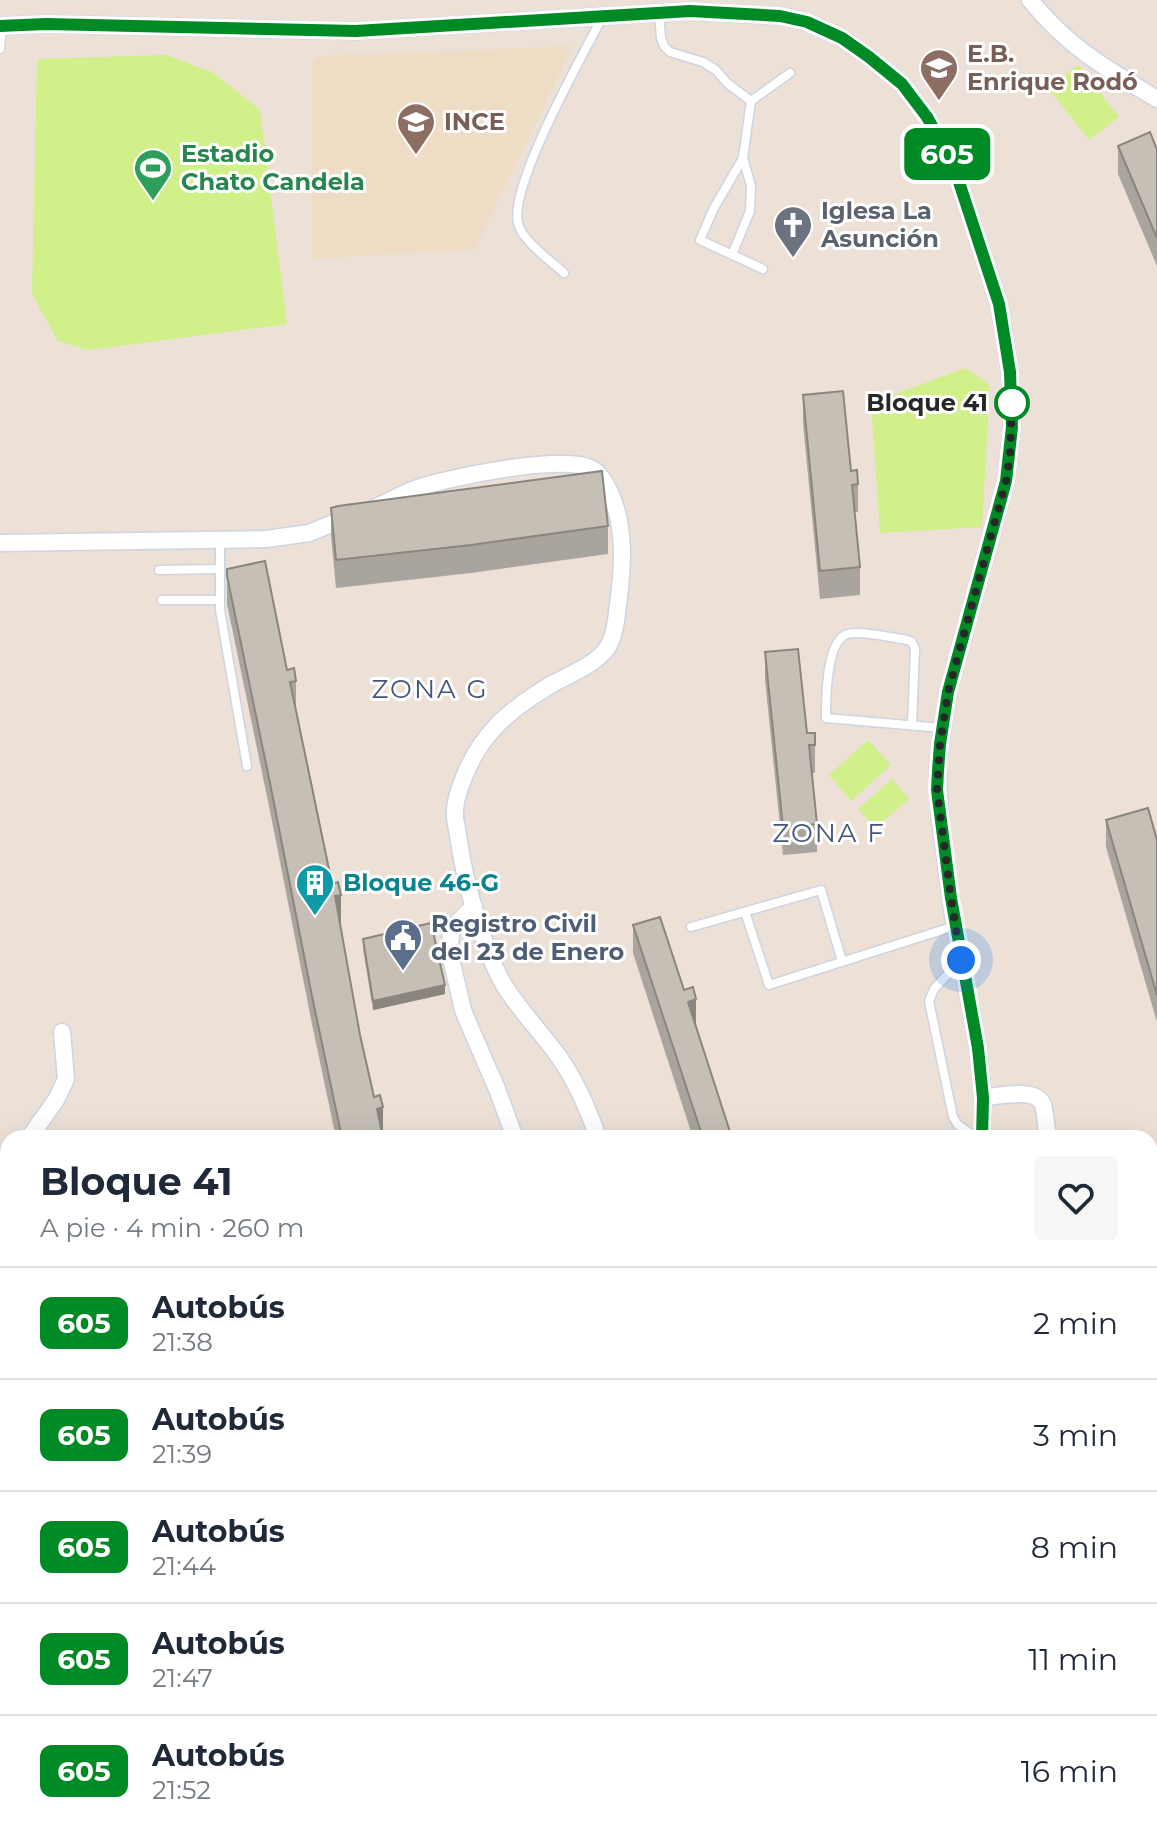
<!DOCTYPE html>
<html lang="es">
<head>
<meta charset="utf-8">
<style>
  body { margin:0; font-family:Montserrat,sans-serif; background:#f6f6f7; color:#1f2937; height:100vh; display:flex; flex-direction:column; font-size:30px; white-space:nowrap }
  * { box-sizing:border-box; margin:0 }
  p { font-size:26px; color:#747a83 }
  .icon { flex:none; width:44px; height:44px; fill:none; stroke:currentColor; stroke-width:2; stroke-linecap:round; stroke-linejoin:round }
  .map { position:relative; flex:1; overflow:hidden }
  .drawer { position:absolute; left:0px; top:1130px; width:1158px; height:714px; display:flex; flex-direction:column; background:#fff; border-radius:24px 24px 0 0; box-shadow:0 8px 32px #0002 }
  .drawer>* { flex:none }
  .badge { padding:0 16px; border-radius:12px; font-size:28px; line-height:52px }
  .you { position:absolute; width:40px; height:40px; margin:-20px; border:6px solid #fff; border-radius:50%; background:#1a73e8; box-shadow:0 0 0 12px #1a73e833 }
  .map>.badge { position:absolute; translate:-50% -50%; box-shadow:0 0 0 4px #fff }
  .round { display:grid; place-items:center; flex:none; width:84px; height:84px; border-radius:8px; background:#f6f6f7 }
  .head { display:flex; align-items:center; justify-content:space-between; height:136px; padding:0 40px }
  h1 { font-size:38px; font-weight:700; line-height:60px }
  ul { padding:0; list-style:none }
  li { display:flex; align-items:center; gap:24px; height:112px; padding:0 40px; border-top:2px solid #e0e1e3 }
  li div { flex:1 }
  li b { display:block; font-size:30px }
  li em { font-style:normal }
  li .badge { min-width:88px; font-weight:700; text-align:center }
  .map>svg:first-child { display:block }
</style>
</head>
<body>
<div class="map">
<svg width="1157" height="1843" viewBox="0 0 1157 1843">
  <rect width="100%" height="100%" fill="#ece0d7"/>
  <!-- education -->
  <polygon fill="#efdcc5" points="573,46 475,249 312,259 312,63 319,56"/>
  <!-- pitch -->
  <g fill="#d1f089">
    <polygon points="166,55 212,72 260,110 287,324 89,350 58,341 32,294 37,59"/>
    <polygon points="1078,65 1119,117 1089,140 1048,88"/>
    <polygon points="965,368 990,385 982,527 880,533 871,403"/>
    <polygon points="868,740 891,765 851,801 829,775"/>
    <polygon points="892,779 909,799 875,828 858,809"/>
  </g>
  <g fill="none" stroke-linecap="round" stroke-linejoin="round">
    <!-- motorway-tunnel -->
    <g stroke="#c5bbb4" stroke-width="30" stroke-dasharray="30 15" stroke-linecap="butt">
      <polyline points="1150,1431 1157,1422"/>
      <polyline points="1150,1482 1157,1472"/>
      <polyline points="1150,1615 1157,1606"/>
      <polyline points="735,1843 740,1836"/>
      <polyline points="847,1843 852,1836"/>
      <polyline points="891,1843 896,1836"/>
      <polyline points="982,1843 986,1836"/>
    </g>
    <!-- service casing -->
    <g stroke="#cdd4e2" stroke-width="11">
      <g id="service">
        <polyline points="659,13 661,38 664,46 670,52 703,62 716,70 727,83 751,101"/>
        <polyline points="0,49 2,26"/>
        <polyline points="732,255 750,211 751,186 743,158"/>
        <polyline points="763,269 700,240 714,208 743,158 751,101 790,73"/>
        <path d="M564,273C550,260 522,241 518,223C509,186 582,56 602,18"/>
        <polyline points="220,540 220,610 247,766"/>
        <polyline points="159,570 220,569"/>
        <polyline points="162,600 220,600"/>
        <path d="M912,725L915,649L912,642L907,640C894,638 856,629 845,635C826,645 826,699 826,718L942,728"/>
        <polyline points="745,912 769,985 955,926"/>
        <polyline points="691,927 821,890 842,961"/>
        <polyline points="960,961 934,989 929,1001 953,1117 958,1125 977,1138"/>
      </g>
    </g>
    <!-- minor casing -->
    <g stroke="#cdd4e2" stroke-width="19">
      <g id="minor">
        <path d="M1030,0C1069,48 1105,68 1157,99"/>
        <polyline points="0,26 46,24 356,31 690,11 780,16 807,22 842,38 869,57 902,84 927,117 943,146 957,176 999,304 1010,372 1012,427 1006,481 948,692 940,744 938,771 940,819 953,916 978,1048 983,1098 982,1138"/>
        <path d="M376,507C389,502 401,494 415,489C444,478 567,453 592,469C601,474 605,483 610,492C626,528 623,567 618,605C616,620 615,639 605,651C593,665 571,674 554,683C513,707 482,731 464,777C460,787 455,799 455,811C454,819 457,827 458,835C464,879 482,947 504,985C520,1011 541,1032 559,1057C577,1083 588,1108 598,1138"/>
        <polyline points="0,543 266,539 309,533 351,516"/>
        <polyline points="474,906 452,928 449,950 463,1010 470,1027 497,1089 515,1138"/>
        <path d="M983,1098C998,1096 1037,1087 1043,1105C1046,1115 1046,1128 1048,1138"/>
        <polyline points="29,1138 56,1100 66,1079 62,1032"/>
        <polyline points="0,1190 8,1173"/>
        <polyline points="1150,1217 1157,1209"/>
        <polyline points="0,1297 8,1311"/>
        <polyline points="0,1544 8,1545"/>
        <polyline points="0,1580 8,1580"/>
        <polyline points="1150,1581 1157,1574"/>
        <polyline points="1150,1678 1157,1675"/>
        <polyline points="208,1836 213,1843"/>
        <polyline points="508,1836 509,1843"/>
        <polyline points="16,1843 26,1836"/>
      </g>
    </g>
    <!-- motorway casing -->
    <g stroke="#c3c3c3" stroke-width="33">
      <polyline id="motorway" points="1150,1335 1157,1328"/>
    </g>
    <!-- service -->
    <use href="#service" stroke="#fff" stroke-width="8"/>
    <!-- minor -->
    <use href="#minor" stroke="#fff" stroke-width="16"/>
    <!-- motorway -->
    <use href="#motorway" stroke="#ff854f" stroke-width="30"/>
  </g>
  <!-- wall -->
  <g fill="#a9a49d">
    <polygon points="1118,146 1157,150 1157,266 1118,174"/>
    <polygon points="803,395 858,484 858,512 855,512 860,567 860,595 820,599 803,423"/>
    <polygon points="331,508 608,526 608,554 471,573 336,588 331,536"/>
    <polygon points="227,569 287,670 296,681 296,708 341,922 340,923 360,1035 383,1138 336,1138 312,1024 270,811 227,604"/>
    <polygon points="765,652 807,733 815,745 815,773 811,773 817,824 817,852 783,855 765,680"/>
    <polygon points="1106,820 1157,840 1157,1022 1106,847"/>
    <polygon points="633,925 696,1027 732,1138 693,1138 633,953"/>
    <polygon points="363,939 445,994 373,1010 363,949"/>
  </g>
  <!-- shaded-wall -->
  <g fill="#8a867f">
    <polygon points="341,895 341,922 335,924 335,896"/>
    <polygon points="445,985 445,994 373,1010 373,1001"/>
    <polygon points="696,999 696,1027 688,1030 688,1002"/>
    <polygon points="383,1107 383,1135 377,1109"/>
  </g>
  <!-- building -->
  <g fill="#c5bfb6" stroke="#8a867f" stroke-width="2">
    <polygon points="1150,132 1157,150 1157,238 1118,146"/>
    <polygon points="843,391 851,471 857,470 858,484 852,485 860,567 820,571 803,395"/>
    <polygon points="602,471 608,526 471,545 336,560 331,508 338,506"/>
    <polygon points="265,561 287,670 294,668 296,681 290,682 332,884 338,882 341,895 335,896 360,1035 374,1097 380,1095 383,1107 377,1109 383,1138 342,1138 312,996 270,783 227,576 227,569"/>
    <polygon points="798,649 807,733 815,733 815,745 809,745 817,824 783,827 765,652"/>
    <polygon points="1148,808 1157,840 1157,995 1106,820"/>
    <polygon points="660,917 684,990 693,987 696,999 688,1002 732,1138 703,1138 633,925"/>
    <polygon points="431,923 445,985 373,1001 363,939"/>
  </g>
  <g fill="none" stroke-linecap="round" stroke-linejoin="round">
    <!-- line casing -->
    <g stroke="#fff" stroke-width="18">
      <polyline id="line" points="0,26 46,24 356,31 690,11 780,16 807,22 842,38 869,57 902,84 927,117 943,146 957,176 999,304 1010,372 1012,427 1006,481 948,692 940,744 938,771 937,790 951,898 978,1048 983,1098 982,1138"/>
    </g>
    <!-- line -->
    <use href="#line" stroke="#008a26" stroke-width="12"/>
    <!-- walk -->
    <polyline stroke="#272727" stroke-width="8" stroke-dasharray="0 14.4" points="961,960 951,898 937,790 940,744 948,692 1006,481 1010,455 1012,403"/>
  </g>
  <!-- icons -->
  <defs>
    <g id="school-pin" transform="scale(2)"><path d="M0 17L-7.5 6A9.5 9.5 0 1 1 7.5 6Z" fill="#8d6e63" stroke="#fff"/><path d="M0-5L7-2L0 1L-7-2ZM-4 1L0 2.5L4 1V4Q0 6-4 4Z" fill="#fff"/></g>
    <g id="university-pin" transform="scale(2)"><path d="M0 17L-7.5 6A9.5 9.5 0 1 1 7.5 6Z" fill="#8d6e63" stroke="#fff"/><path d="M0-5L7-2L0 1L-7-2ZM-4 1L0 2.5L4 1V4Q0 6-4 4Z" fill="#fff"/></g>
    <g id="stadium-pin" transform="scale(2)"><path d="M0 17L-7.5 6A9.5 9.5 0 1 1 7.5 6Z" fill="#2e9e5b" stroke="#fff"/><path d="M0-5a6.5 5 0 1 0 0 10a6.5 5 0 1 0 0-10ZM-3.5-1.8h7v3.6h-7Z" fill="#fff"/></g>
    <g id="church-pin" transform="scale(2)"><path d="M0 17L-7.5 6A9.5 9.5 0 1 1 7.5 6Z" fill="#6b7280" stroke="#fff"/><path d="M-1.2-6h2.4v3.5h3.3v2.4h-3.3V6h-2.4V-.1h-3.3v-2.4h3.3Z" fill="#fff"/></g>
    <g id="building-pin" transform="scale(2)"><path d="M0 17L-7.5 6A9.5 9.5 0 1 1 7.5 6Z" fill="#0f9aa8" stroke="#fff"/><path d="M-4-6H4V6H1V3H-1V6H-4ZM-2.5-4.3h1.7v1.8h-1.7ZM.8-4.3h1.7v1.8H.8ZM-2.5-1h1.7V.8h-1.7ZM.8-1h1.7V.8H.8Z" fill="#fff"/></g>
    <g id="civic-pin" transform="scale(2)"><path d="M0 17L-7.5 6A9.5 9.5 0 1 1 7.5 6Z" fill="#5c6f8a" stroke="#fff"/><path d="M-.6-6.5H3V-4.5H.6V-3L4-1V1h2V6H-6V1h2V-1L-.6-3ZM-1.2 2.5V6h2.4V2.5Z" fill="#fff"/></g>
  </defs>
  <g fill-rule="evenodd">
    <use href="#school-pin" x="939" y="68"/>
    <use href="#university-pin" x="416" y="122"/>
    <use href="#stadium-pin" x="153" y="168"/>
    <use href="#church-pin" x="793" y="225"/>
    <use href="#building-pin" x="315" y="883"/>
    <use href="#civic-pin" x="403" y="938"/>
  </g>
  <!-- markers -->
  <circle fill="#fff" stroke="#008a26" stroke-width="4" cx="1012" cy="403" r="16"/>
  <g text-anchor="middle" stroke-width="6" stroke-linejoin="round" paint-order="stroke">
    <!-- education labels -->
    <g font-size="24" font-weight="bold" fill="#785e54" stroke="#fff" text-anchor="start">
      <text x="967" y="62">E.B.<tspan x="967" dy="28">Enrique Rodó</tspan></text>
      <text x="444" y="130">INCE</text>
    </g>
    <!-- leisure labels -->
    <g font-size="24" font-weight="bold" fill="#27864d" stroke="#fff" text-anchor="start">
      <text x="181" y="162">Estadio<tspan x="181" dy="28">Chato Candela</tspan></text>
    </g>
    <!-- worship labels -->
    <g font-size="24" font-weight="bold" fill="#5b616d" stroke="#fff" text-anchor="start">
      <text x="821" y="219">Iglesa La<tspan x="821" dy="28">Asunción</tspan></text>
    </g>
    <!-- stop labels -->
    <g font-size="24" font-weight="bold" fill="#272727" stroke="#fff" text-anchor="end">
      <text x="988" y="411">Bloque 41</text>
    </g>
    <!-- culture labels -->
    <g font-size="24" font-weight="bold" fill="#0d838f" stroke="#fff" text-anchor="start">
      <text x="343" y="891">Bloque 46-G</text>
    </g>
    <!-- service labels -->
    <g font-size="24" font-weight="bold" fill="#4e5e75" stroke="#fff" text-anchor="start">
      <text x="431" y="932">Registro Civil<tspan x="431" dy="28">del 23 de Enero</tspan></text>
    </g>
    <!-- neighbourhood labels -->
    <g font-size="26" letter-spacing="2" fill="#45567b" stroke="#fff">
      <text x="430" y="698">ZONA G</text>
      <text x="829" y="842">ZONA F</text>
    </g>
  </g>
</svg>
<div class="you" style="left:961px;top:960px"></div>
<b class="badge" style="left:947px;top:154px;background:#008a26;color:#fff">605</b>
<section class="drawer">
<div class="head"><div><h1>Bloque 41</h1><p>A pie · 4 min · 260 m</p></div><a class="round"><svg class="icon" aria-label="heart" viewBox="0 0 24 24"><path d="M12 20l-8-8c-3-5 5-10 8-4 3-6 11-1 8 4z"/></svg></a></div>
<ul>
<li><span class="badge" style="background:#008a26;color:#fff">605</span><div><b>Autobús</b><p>21:38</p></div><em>2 min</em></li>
<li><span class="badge" style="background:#008a26;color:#fff">605</span><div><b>Autobús</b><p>21:39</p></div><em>3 min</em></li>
<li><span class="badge" style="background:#008a26;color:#fff">605</span><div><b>Autobús</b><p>21:44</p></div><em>8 min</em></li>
<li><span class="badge" style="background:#008a26;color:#fff">605</span><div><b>Autobús</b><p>21:47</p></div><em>11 min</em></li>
<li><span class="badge" style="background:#008a26;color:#fff">605</span><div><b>Autobús</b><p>21:52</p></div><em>16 min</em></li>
</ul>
</section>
</div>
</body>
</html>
